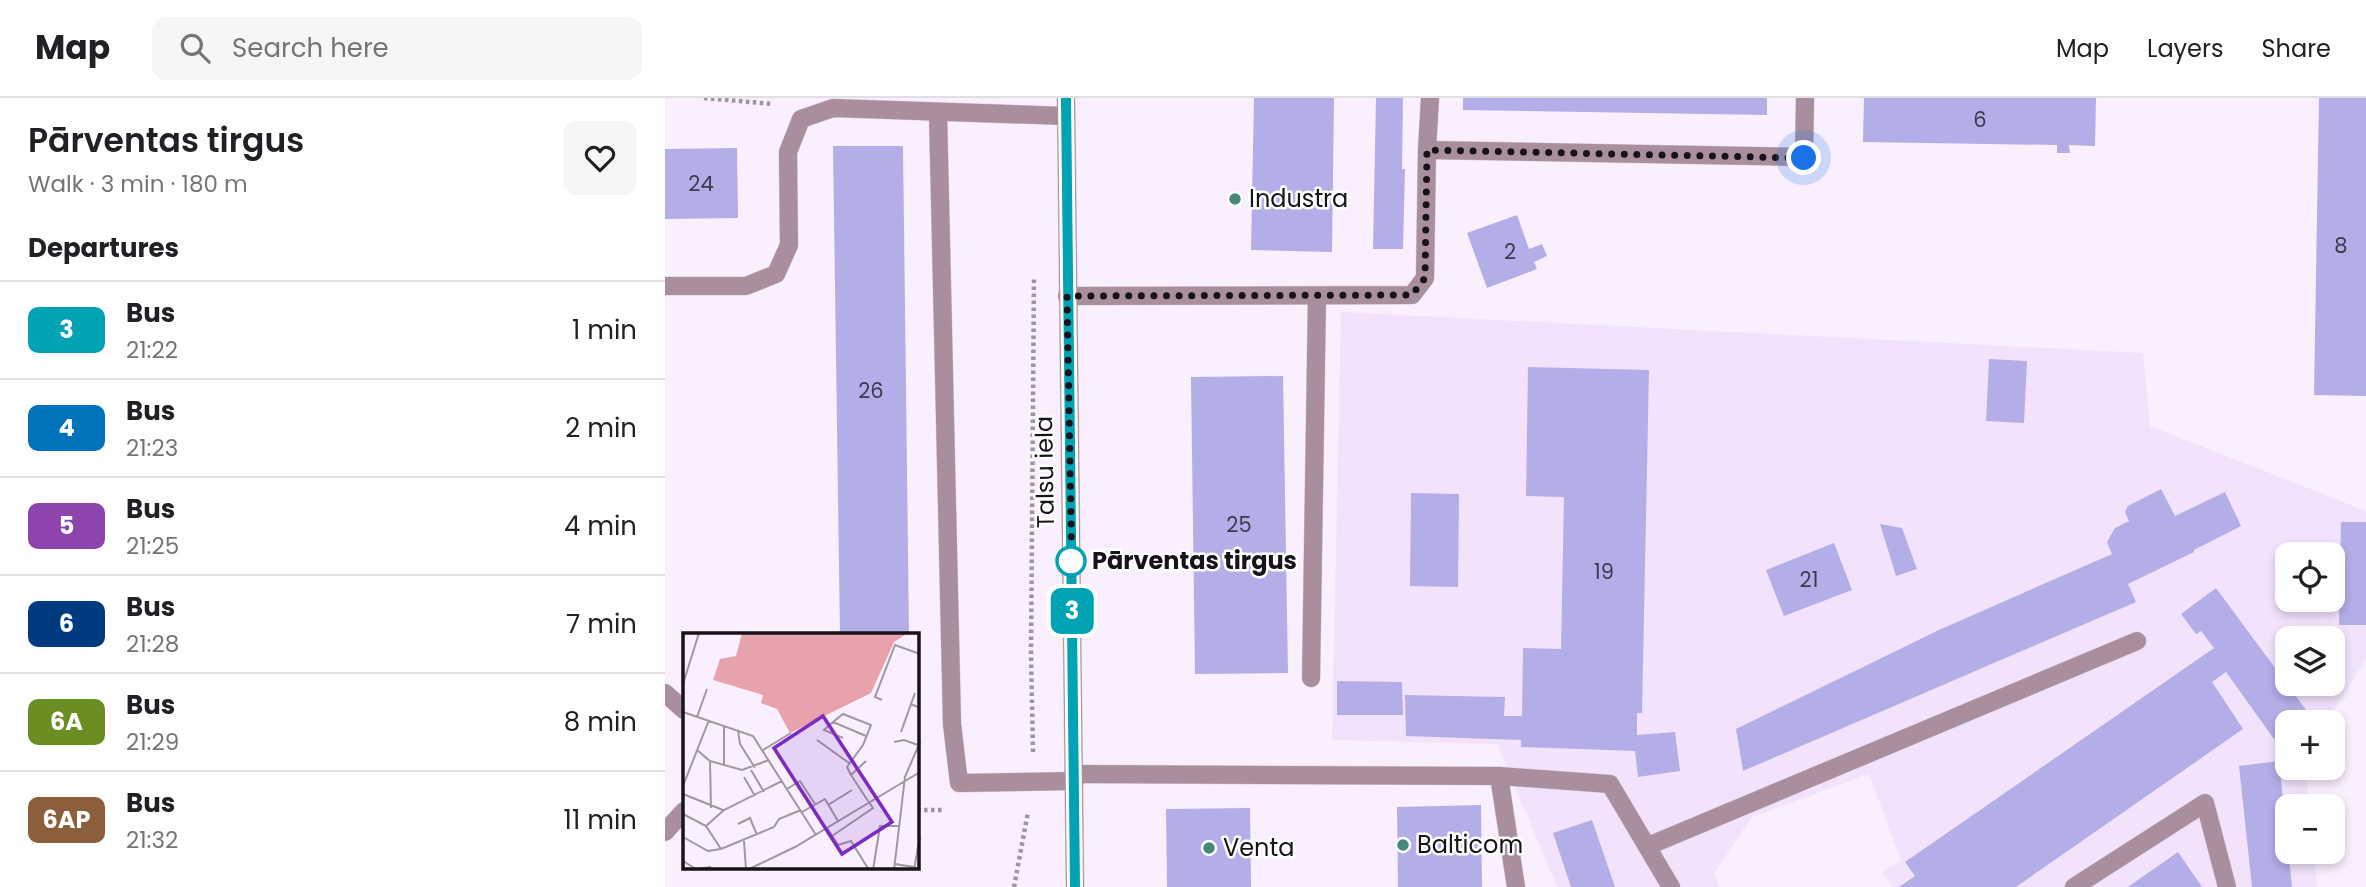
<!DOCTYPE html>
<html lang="en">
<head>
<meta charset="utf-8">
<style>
  body { margin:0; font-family:Poppins,sans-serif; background:#f6f6f6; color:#202124; height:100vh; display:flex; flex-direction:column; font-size:26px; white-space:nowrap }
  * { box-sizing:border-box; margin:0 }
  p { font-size:23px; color:#757577 }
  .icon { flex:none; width:38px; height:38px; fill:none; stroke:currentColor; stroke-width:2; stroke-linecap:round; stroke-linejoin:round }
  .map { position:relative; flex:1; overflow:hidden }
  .drawer { display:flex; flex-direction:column; background:#fff; width:665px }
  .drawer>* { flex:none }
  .badge { padding:0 14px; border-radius:10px; font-size:24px; line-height:46px }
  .buttons { position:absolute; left:1610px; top:444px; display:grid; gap:14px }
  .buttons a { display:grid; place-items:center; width:70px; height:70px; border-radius:14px; background:#fff; box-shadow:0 4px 10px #0003; font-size:35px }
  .you { position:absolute; width:35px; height:35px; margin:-18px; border:5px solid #fff; border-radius:50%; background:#1a73e8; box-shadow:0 0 0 10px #1a73e833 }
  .map>.badge { position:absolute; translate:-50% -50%; box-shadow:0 0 0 4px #fff }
  h2 { padding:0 28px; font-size:26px; line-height:63px }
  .round { display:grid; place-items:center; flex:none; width:74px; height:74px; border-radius:14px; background:#f6f6f6 }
  .headline { display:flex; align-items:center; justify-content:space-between; height:119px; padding:0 28px }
  h1 { font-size:33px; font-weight:600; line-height:52px }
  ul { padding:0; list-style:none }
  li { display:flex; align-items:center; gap:21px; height:98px; padding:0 28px; border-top:2px solid #e0e0e0 }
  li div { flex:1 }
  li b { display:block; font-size:26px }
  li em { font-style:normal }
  li .badge { min-width:77px; font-weight:700; text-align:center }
  header { display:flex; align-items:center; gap:42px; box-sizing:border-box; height:98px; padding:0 35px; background:#fff; border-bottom:2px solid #e0e0e0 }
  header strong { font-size:33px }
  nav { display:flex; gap:38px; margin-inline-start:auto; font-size:24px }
  .search { width:490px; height:63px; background:#f6f6f6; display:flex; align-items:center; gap:18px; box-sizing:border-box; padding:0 24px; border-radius:14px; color:#757577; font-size:26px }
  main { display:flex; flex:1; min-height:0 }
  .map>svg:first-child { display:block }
</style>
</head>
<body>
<header>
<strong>Map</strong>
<div class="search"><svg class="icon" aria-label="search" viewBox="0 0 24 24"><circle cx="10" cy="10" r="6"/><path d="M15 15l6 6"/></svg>Search here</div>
<nav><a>Map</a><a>Layers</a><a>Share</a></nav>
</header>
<main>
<section class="drawer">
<div class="headline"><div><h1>Pārventas tirgus</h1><p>Walk · 3 min · 180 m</p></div><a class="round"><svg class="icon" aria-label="heart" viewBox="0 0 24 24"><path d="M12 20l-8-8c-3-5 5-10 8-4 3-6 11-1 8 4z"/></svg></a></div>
<h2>Departures</h2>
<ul>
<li><span class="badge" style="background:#00a3b4;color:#fff">3</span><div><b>Bus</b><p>21:22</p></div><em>1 min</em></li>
<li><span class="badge" style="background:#0072bc;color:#fff">4</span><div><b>Bus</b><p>21:23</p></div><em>2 min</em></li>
<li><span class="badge" style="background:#8e44ad;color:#fff">5</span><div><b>Bus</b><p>21:25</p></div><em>4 min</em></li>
<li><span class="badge" style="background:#003b80;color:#fff">6</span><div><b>Bus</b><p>21:28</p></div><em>7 min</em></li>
<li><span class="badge" style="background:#6b8e23;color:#fff">6A</span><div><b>Bus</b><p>21:29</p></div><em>8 min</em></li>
<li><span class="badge" style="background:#8b5e3c;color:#fff">6AP</span><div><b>Bus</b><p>21:32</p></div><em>11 min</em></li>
</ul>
</section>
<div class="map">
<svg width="1701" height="789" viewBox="0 0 1701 789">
  <rect width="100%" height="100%" fill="#f9effe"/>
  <!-- built -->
  <path fill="#f3e2fb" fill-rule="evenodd" d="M676,214L1478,255L1485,328L1701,413V561L1661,625H1622V670H1641L1644,709H1622V754H1649L1652,789H1228L1217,774L1236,762L1204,676L1087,719L1049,775L1054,789H892L832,646L667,642ZM1622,457H1668V502H1622ZM1622,541H1668V586H1622Z"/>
  <!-- building -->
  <g fill="#b3aee8">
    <polygon points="589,0 669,0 667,154 586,152"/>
    <polygon points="711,0 738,0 737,71 740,71 738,151 708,151"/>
    <polygon points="798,0 1102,0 1102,17 798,12"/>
    <polygon points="1199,0 1431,0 1430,48 1404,47 1405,55 1392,55 1392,47 1198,44"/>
    <polygon points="1654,0 1701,0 1701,298 1649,297"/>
    <polygon points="168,48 238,48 244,537 175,537"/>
    <polygon points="72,50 73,120 0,121 0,51"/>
    <polygon points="852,117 864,151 877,146 882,158 869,164 872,171 822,190 802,135"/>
    <polygon points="1324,261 1362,263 1359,325 1321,323"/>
    <polygon points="863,269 984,272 977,615 972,615 972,637 1010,634 1015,673 973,679 970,653 856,649 856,642 741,638 740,597 840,599 839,618 857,618 858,550 896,551 899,399 861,398"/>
    <polygon points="618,278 623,575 530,576 526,279"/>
    <polygon points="1496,391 1510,418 1560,394 1576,428 1529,452 1529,454 1463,486 1471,504 1078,673 1071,631 1276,531 1447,456 1442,444 1450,430 1464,423 1460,414 1463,408"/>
    <polygon points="746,395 794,396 793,489 745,488"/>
    <polygon points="1676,424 1701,424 1701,527 1674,527"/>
    <polygon points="1215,426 1237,430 1252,471 1231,478"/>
    <polygon points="1169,445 1187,492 1119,518 1101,472"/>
    <polygon points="1551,490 1644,616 1632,625 1622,625 1622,631 1609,641 1561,574 1547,584 1578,631 1351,789 1234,789 1250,778 1240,764 1549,550 1536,533 1531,536 1516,516"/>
    <polygon points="672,583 737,584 738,617 672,617"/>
    <polygon points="1614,663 1627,789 1587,789 1574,668"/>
    <polygon points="816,707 817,789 733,789 732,709"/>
    <polygon points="585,710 586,789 502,789 501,711"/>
    <polygon points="927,722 950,789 906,789 888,735"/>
    <polygon points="1513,754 1537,789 1463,789"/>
  </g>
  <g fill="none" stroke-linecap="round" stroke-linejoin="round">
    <!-- service casing -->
    <g stroke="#d5ccd9" stroke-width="19">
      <g id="service">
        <polyline points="410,676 834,678 851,789"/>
        <polyline points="834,678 945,686 1006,789"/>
        <polyline points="983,748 1472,543"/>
        <polyline points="1409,789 1540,705 1562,789"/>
      </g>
    </g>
    <!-- minor casing -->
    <g stroke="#d5ccd9" stroke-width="19">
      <g id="minor">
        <polyline points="273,14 287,626 294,685 410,683"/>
        <polyline points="762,52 1139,59 1140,0"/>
        <polyline points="0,188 81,188 111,176 124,147 123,54 136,21 168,10 400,18"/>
        <polyline points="402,198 747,197 760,180 762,52 765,0"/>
        <polyline points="646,580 652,198"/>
        <polyline points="0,595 19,612"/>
        <polyline points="0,734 19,713"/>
      </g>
    </g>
    <!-- tertiary casing -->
    <g stroke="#d5ccd9" stroke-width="19">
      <polyline id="tertiary" points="401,0 410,789"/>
    </g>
    <!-- path -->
    <g stroke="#9d96a1" stroke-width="4.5" stroke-dasharray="3.5 3.5" stroke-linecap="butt">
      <polyline points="39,0 108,6"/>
      <polyline points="368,654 366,555 369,179"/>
      <polyline points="252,712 279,712"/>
      <polyline points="349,789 363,714"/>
    </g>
    <!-- service -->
    <use href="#service" stroke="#a98f9e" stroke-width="18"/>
    <!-- minor -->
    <use href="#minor" stroke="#a98f9e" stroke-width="18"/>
    <!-- tertiary -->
    <use href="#tertiary" stroke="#a98f9e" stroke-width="18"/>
  </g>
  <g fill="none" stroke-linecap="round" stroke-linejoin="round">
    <!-- line casing -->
    <g stroke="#fff" stroke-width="16">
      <polyline id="line" points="401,0 410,789"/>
    </g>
    <!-- line -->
    <use href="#line" stroke="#00a3b4" stroke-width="10"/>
    <!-- walk -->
    <polyline stroke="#171319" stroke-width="7" stroke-dasharray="0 12.6" points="406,463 407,476 402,198 747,197 760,180 762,52 1139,60"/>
  </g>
  <!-- markers -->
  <g fill="#46897b" stroke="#fff" stroke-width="2.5">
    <circle cx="570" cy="101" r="7"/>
    <circle cx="738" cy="747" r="7"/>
    <circle cx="544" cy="750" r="7"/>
  </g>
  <circle fill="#fff" stroke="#00a3b4" stroke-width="3.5" cx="406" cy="463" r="14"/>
  <g text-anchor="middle" stroke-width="5" stroke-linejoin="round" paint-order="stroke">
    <!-- number labels -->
    <g font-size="21" fill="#3e3a4d">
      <text x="1315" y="29">6</text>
      <text x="36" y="93">24</text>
      <text x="1676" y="155">8</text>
      <text x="845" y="161">2</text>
      <text x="206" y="300">26</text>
      <text x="574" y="434">25</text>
      <text x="939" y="481">19</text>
      <text x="1144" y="489">21</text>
    </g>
    <!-- poi labels -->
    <g font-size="24" fill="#171319" stroke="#fff" text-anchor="start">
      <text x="584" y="109">Industra</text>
      <text x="752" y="755">Balticom</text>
      <text x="558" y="758">Venta</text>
    </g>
    <!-- street labels -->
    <g font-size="24" fill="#171319" stroke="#fff">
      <text transform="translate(380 374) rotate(-91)" y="8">Talsu iela</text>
    </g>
    <!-- stop labels -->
    <g font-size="24" font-weight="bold" fill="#171319" stroke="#fff" text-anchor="start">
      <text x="427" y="471">Pārventas tirgus</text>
    </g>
  </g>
  <!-- overview -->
  <g transform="translate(18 535)">
    <rect width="236" height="236" fill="#f9effe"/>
    <path d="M59,0H225L211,9L188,60L107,100L94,76L78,70L80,62L30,47L37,26L53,23Z" fill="#e7a2ab"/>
    <path fill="none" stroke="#9f97a2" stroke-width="2" d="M0,51L16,0M232,60L228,71L237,75M199,67L192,64L212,12L237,21M0,79L70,103L133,202M14,84L24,56M150,89L141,97L160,105M41,92V131M55,97L57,111L72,135M218,99L228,71M134,107L166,130M211,109L221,107L235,112M14,117L27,128L59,137L86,127M80,117L108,100M27,128L28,175M183,128L168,142L185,168M68,137L81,159M168,142L164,134L180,112L188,92L160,81L150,89L183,103M61,144L72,163M0,153L26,87M104,156L117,148L132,171M0,161L40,177M145,172L169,157M119,179L142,166L155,188M0,181L23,193L38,216M55,191L67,185L74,202M23,193L41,177L99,148M144,195L155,212L168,208L186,237M149,203L190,175L185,168M0,204L25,218L38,216L91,194L96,186L118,177M61,208L63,237M0,228L13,236L28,234M212,231L237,235M64,237L112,214L237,139M190,237L197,193H216M211,237L222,144L237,109M231,237L237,203"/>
    <path fill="#7b2cbf" fill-opacity="0.15" stroke="#7b2cbf" stroke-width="3.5" d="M140,83L209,189L159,221L91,115Z"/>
    <rect width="236" height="236" fill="none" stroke="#171319" stroke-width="3.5"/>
  </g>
</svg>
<div class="buttons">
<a><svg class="icon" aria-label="locate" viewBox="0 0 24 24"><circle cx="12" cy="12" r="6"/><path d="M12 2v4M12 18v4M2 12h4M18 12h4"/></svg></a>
<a><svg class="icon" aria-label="layers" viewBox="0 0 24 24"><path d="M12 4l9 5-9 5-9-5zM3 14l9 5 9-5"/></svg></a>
<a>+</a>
<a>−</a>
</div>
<div class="you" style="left:1139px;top:60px"></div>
<b class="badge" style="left:407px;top:513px;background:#00a3b4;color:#fff">3</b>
</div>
</main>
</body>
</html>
